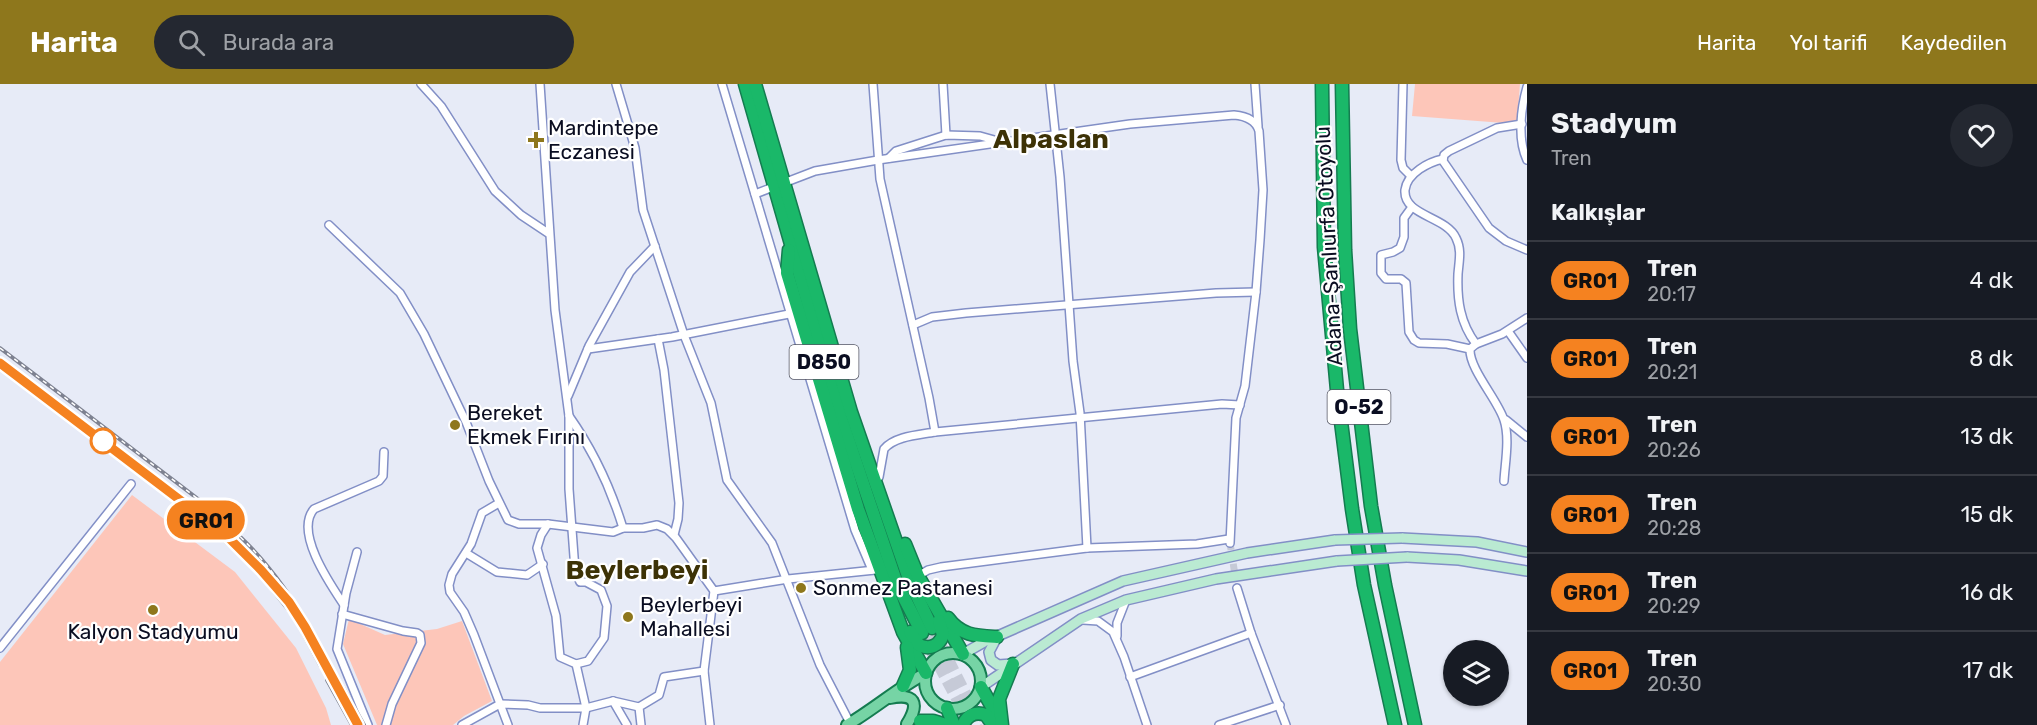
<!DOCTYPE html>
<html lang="tr">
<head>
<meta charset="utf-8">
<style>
  body { margin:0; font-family:Rubik,sans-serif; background:#242831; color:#f1f3f6; height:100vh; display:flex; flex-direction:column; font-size:22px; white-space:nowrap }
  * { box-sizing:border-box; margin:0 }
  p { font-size:20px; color:#9ea1a6 }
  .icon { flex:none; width:33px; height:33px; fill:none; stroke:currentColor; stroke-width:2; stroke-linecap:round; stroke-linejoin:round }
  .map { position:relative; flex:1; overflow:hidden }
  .details { display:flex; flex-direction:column; background:#171b24; width:510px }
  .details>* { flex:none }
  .badge { padding:0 12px; border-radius:20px; font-size:21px; line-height:39px }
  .fabs { position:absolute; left:1443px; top:556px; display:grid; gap:12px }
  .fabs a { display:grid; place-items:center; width:66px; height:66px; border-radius:50%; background:#171b24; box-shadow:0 2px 4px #0004; font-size:30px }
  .map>.badge { position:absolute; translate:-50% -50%; box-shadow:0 0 0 3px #fff }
  h2 { padding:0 24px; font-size:22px; line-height:54px }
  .round { display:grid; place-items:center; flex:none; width:63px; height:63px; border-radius:32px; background:#242831 }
  .head { display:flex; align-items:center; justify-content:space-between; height:102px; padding:0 24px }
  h1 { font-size:28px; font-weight:700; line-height:45px }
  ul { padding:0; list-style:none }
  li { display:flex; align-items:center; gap:18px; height:78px; padding:0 24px; border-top:2px solid #363941 }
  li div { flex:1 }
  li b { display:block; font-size:22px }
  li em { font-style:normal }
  li .badge { min-width:66px; font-weight:700; text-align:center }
  header { display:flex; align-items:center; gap:36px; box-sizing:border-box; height:84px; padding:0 30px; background:#8e771c; color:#fff }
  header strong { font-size:28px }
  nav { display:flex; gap:33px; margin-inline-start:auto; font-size:21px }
  .search { width:420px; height:54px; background:#242831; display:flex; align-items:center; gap:15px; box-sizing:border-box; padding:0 21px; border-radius:33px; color:#9ea1a6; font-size:22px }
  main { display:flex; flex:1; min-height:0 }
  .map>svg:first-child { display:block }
</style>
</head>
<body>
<header>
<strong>Harita</strong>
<div class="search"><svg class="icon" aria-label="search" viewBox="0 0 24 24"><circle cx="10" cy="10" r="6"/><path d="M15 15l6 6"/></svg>Burada ara</div>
<nav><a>Harita</a><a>Yol tarifi</a><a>Kaydedilen</a></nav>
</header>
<main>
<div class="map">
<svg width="1527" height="641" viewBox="0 0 1527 641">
  <rect width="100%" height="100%" fill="#e7ebf7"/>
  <!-- green -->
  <g fill="#fdc6b9">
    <polygon points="1415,0 1520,0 1517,40 1412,32"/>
    <polygon points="132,411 235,488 296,564 326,624 331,641 0,641 0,578"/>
    <polygon points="349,535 385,551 437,545 462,537 492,617 464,632 453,641 377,641 343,560"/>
  </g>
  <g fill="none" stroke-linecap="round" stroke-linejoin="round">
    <!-- street-tunnel -->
    <polyline stroke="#c6cad7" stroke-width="7" stroke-dasharray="7 3.5" stroke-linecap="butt" points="1230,459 1237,504"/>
    <!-- highway-tunnel -->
    <g stroke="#c6cad7" stroke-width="12" stroke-dasharray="12 6" stroke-linecap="butt">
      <polyline points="932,544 981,641"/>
      <polyline points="922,549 971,641"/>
    </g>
    <!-- street casing -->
    <g stroke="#828fc6" stroke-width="10">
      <g id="street">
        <polyline points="421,0 441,22 495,107 521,131 548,149"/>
        <polyline points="540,0 555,226 569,332 569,405 575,486 580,498 586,498 601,506 607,522 604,554 588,577 576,580"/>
        <polyline points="616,0 635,64 643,126 684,251 711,319 727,396 772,459 820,581 850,639"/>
        <polyline points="722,0 855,446 872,486"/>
        <polyline points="873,0 880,95 929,314 935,348"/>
        <polyline points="943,0 946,51"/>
        <polyline points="1050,0 1060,93 1073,277 1080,329 1087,464"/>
        <polyline points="1255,0 1258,42"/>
        <polyline points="1403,0 1401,76 1403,84 1411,92"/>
        <path d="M1527,3C1521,24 1517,55 1527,76"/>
        <polyline points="1522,40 1497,44 1449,67 1444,71 1443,77 1489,144 1506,157 1527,166"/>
        <polyline points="889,74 896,67 946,51 980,52 998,57"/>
        <path d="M1443,75C1429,78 1407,89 1405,106C1403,132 1446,132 1456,154C1462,166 1459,177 1458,190C1457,216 1460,239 1476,260"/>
        <path d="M755,110L815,87L878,76L1130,40L1234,31C1245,32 1256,36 1259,47L1263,106L1260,156L1256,208L1245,302L1236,334L1230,459"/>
        <polyline points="1412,123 1404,134 1404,153 1400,164 1393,168 1381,171 1381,189 1386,195 1401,195 1406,199 1409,248 1414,256 1419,259 1447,260 1470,265"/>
        <polyline points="329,141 400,209 424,250 466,338 489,397 508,436 519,440 548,440 613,448 623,444 643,444 657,441 667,445 676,454 714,507 704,587 710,641"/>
        <polyline points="913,241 932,233 966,229 1216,209 1256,208"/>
        <polyline points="1508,247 1527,274"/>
        <polyline points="658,255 664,286 679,419 678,435 674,451"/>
        <polyline points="588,265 672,253 789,230"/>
        <polyline points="568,312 589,262 630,188 655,162"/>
        <path d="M569,332C593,366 611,405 623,444"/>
        <polyline points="1506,336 1527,353"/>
        <path d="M879,393L884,365C895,352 919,351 935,348L1222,320L1240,321"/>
        <path d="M1504,397C1505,379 1510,354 1504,336C1498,316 1469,285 1470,265L1476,260L1502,250L1527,234"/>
        <polyline points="499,419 482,429 471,460 452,490 449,501 450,508 464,528 474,551 508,641"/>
        <polyline points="548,440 541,451 537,464 556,532 560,573 576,580 586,624 583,641"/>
        <polyline points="357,468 346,509 337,565 368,641"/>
        <polyline points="466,469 497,488 527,491 543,480"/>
        <polyline points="918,492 928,486 941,483 1087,464 1197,460 1229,455"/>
        <polyline points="1237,504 1251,549 1286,641"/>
        <polyline points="714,507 788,495 875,486"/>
        <path d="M344,521C330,500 294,448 314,425L379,397L383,392L384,368"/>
        <polyline points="342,530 403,547 417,549 420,551 421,559 392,620 386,641"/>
        <polyline points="1083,536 1098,537 1113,548 1124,573 1147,641"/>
        <polyline points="1117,552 1117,539 1126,516"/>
        <polyline points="0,564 131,400"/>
        <polyline points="1130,593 1251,549"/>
        <polyline points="613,617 627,641"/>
        <polyline points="462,641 500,620 528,621 540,624 586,624 613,617 639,623"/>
        <polyline points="641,641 639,623 659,611 664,593 704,587"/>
        <polyline points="1219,641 1280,621"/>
      </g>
    </g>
    <!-- secondary casing -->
    <g stroke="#828fc6" stroke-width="12">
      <g id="secondary">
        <polyline points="1402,454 1477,458 1527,468"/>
        <polyline points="1407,473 1459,476 1527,487"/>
        <polyline points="997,553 989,568 991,576 998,581 1012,580"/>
        <polyline points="963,570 984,558 1123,497 1247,469 1335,456"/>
        <polyline points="981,603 1081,535 1126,516 1216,495 1337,477"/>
      </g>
    </g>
    <!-- primary casing -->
    <g stroke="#147c50" stroke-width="14">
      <g id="primary">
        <circle cx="953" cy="597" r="28"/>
        <path d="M890,614C915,609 920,619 907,640"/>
        <path d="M847,641C874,625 898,604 926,589"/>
      </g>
    </g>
    <!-- highway casing -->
    <g stroke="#147c50" stroke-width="15">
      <g id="highway">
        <polyline points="745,0 841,334 897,500 922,549"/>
        <polyline points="755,0 851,328 909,495 932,544"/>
        <polyline points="1322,0 1324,163 1337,306 1352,425 1364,501 1395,641"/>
        <polyline points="1342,0 1345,166 1350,245 1371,422 1385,501 1415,641"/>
        <polyline points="789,166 787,189 858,425 903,548 926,589"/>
        <polyline points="905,460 918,492 963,570"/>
        <path d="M948,534C961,552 977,552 997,553"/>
        <path d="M910,548L919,561C930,566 939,562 943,551L939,537"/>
        <polyline points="903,602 910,586 907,563"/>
        <polyline points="981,603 1000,637"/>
        <polyline points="947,624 954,641"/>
        <polyline points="920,637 933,637 946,641"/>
        <path d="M963,641C967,631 976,627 986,631L993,641"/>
        <polyline points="1002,641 999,615 1013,580"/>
      </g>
    </g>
    <!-- street -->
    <use href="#street" stroke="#fff" stroke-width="7"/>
    <!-- secondary -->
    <use href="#secondary" stroke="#baead2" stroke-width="9"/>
    <!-- primary -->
    <use href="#primary" stroke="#76d4a5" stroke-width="10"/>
    <!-- highway -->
    <use href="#highway" stroke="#1ab869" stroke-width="12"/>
    <!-- rail casing -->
    <g stroke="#7e8291" stroke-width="4">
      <g id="rail">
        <path d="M0,264L202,418C224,438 249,459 268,483C292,512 310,544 328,577"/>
        <polyline points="0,279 229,454"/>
        <polyline points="220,452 258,488 291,529"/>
        <polyline points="303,549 320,581"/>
        <polyline points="336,591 364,641"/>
        <polyline points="327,596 352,641"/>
      </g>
    </g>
    <!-- rail -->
    <use href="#rail" stroke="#fff" stroke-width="1.5" stroke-dasharray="4.5" stroke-linecap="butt"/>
    <!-- secondary-bridge casing -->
    <g stroke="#828fc6" stroke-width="12" stroke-linecap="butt">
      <g id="secondary-bridge">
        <polyline points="1335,456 1402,454"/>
        <polyline points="1337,477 1407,473"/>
      </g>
    </g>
    <!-- secondary-bridge -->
    <use href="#secondary-bridge" stroke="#baead2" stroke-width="9"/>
  </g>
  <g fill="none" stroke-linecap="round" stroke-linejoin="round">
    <!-- line casing -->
    <g stroke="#fff" stroke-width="14">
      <polyline id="line" points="0,279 226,451 261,486 289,518 305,543 358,641"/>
    </g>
    <!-- line -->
    <use href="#line" stroke="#f58220" stroke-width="9"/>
  </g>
  <!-- markers -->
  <g fill="#8e771c" stroke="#fff" stroke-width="2">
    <path d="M533 47h6v6h6v6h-6v6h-6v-6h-6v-6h6z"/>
    <circle cx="455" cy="341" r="6"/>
    <circle cx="801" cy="504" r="6"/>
    <circle cx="153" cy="526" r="6"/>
    <circle cx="628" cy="533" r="6"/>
  </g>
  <circle fill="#fff" stroke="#f58220" stroke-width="3" cx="103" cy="357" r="12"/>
  <g text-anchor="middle" stroke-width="4.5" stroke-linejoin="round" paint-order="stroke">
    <!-- shield labels -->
    <g fill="#fff" stroke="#545664" stroke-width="1.5">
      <rect x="789.5" y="261" width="69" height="34" rx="4.5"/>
      <rect x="1327.5" y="306" width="63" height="34" rx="4.5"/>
    </g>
    <g font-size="20" font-weight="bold" fill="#0a0d21">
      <text x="824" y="285">D850</text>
      <text x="1359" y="330">O-52</text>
    </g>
    <!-- poi labels -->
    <g font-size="21" fill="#0a0d21" stroke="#fff" text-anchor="start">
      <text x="548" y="51">Mardintepe<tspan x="548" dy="24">Eczanesi</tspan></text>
      <text x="467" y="336">Bereket<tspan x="467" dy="24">Ekmek Fırını</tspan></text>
      <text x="813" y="511">Sonmez Pastanesi</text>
      <text x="640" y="528">Beylerbeyi<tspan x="640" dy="24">Mahallesi</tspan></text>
      <text x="153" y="555" text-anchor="middle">Kalyon Stadyumu</text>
    </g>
    <!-- street labels -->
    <g font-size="21" fill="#0a0d21" stroke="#fff">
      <text transform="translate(1329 162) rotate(-93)" y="7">Adana-Şanlıurfa Otoyolu</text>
    </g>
    <!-- district labels -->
    <g font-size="27" font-weight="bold" fill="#3d3206" stroke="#fff">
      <text x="1051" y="64">Alpaslan</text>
      <text x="637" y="495">Beylerbeyi</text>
    </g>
  </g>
</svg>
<div class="fabs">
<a><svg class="icon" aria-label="layers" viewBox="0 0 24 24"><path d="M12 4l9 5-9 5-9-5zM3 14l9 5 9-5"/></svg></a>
</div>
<b class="badge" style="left:206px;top:436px;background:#f58220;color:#111">GR01</b>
</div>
<section class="details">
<div class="head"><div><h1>Stadyum</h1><p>Tren</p></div><a class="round"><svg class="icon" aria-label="heart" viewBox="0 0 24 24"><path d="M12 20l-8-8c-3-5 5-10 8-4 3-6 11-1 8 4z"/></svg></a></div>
<h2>Kalkışlar</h2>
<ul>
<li><span class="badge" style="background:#f58220;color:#111">GR01</span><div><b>Tren</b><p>20:17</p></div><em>4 dk</em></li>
<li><span class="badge" style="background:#f58220;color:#111">GR01</span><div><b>Tren</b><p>20:21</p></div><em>8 dk</em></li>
<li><span class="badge" style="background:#f58220;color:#111">GR01</span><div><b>Tren</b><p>20:26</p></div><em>13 dk</em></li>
<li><span class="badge" style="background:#f58220;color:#111">GR01</span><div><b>Tren</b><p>20:28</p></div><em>15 dk</em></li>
<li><span class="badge" style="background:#f58220;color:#111">GR01</span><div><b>Tren</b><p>20:29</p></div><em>16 dk</em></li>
<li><span class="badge" style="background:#f58220;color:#111">GR01</span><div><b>Tren</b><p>20:30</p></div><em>17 dk</em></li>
</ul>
</section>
</main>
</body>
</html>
